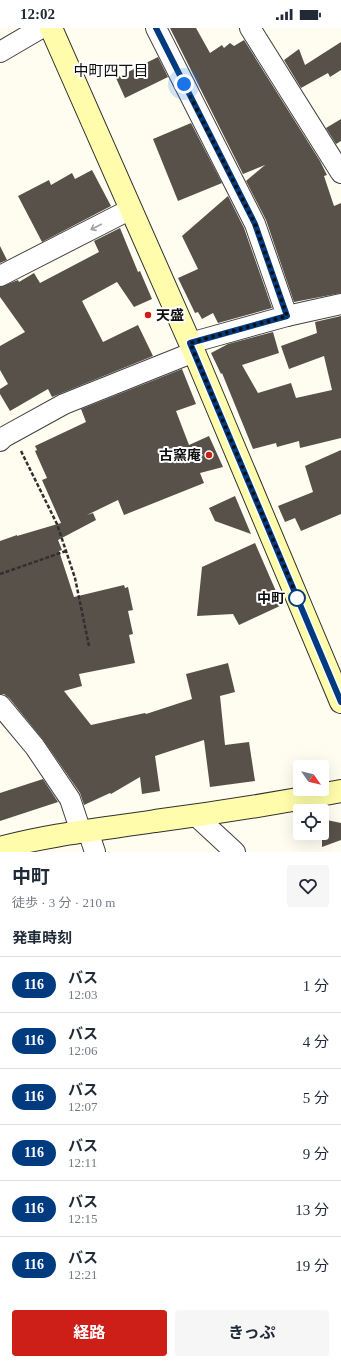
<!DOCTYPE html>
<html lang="ja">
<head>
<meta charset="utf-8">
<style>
  body { margin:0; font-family:"Times New Roman","Noto Sans JP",serif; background:#f6f6f7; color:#1f2937; height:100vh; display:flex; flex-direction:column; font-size:15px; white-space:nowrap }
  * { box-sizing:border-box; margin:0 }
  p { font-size:13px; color:#747a83 }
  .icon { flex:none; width:22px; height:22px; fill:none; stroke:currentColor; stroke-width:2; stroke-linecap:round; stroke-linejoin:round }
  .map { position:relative; height:824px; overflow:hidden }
  .panel { display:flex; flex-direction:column; background:#fff; flex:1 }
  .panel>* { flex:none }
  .badge { padding:0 8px; border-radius:13px; font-size:14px; line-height:26px }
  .needle { width:26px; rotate:124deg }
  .buttons { position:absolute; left:293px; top:732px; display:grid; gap:8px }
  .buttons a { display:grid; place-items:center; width:36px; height:36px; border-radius:4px; background:#fff; box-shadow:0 4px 16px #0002; font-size:20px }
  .you { position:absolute; width:20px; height:20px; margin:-10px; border:3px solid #fff; border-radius:50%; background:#1a73e8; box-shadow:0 0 0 6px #1a73e833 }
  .map>.badge { position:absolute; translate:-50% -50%; box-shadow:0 0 0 2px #fff }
  h2 { padding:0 12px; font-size:15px; line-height:36px }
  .round { display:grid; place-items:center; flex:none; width:42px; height:42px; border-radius:4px; background:#f6f6f7 }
  .head { display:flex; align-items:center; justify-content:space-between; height:68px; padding:0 12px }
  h1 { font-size:19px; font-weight:700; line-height:30px }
  .primary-button { display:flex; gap:8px; margin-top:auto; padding:8px 12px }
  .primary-button a { flex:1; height:46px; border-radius:4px; background:#cd1e18; color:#fff; font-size:16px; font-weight:700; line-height:46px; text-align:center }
  .primary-button a+a { background:#f6f6f7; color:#1f2937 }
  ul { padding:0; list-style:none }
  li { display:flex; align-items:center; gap:12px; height:56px; padding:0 12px; border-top:1px solid #e0e1e3 }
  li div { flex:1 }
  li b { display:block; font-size:15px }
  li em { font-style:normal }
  li .badge { min-width:44px; font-weight:700; text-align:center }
  .status { display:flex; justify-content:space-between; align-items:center; height:28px; padding:0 20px; background:#fff; direction:ltr }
  .status svg { height:11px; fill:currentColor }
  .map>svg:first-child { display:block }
</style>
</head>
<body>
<div class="status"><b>12:02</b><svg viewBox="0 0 49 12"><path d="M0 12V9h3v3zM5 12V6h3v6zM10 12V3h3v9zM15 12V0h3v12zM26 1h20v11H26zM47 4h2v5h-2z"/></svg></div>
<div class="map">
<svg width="341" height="824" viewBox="0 0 341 824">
  <rect width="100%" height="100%" fill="#fffdf0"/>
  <!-- building -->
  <g fill="#58514a">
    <polygon points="170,0 196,0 210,25 222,17 224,20 230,15 234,18 244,12 320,133 327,147 324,148 334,178 341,175 341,265 294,274 266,192 246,153 265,137 243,146"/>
    <polygon points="341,14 341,42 330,49 328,45 301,60 284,32 299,21 305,37"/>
    <polygon points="158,29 168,49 125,70 116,50"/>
    <polygon points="341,91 341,113 336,116 326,100"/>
    <polygon points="191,95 222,155 178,173 153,111"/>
    <polygon points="92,142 111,178 42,214 18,168 49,152 51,157 72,145 75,151"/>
    <polygon points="228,168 244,200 272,280 218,295 213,285 202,291 198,284 195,285 178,250 198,241 182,208"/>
    <polygon points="120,200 138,244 140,243 152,271 134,279 117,254 82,273 103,314 138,297 153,328 52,369 48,361 10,383 0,366 0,361 8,356 0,342 0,318 25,304 0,269 0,259 18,252 19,254 34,245 40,255 99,224 94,213"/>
    <polygon points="0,218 7,232 0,235"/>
    <polygon points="341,288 341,410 300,420 299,413 277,419 276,415 253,421 222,345 221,346 211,325 228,316 273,304 279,325 242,337 258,365 291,355 296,370 332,362 324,328 289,341 281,318 317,305 315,294"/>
    <polygon points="182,341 196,376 176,383 189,417 209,408 223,439 200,445 204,455 124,487 118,472 87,487 93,485 96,492 58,512 62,522 59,523 74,569 124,557 125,560 128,559 133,582 128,583 133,606 129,607 135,635 79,646 82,658 64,663 91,697 145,685 146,686 192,671 186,646 228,635 235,664 220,668 225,717 249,714 255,753 210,759 204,712 155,728 160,763 142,766 140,749 111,766 110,765 84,777 80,765 44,713 9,670 4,666 0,666 0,513 17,507 17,508 61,495 42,452 47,450 35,423 37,422 35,418 86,394 81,381"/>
    <polygon points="341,422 341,486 301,503 295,490 285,494 278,478 313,464 305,438"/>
    <polygon points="235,468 251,506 215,493 209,480"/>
    <polygon points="255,515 282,577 239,597 233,586 197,588 202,539"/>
    <polygon points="43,751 58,774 0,793 0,765"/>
    <polygon points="322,791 341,795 341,812 322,819"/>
  </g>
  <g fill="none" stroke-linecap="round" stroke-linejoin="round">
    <!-- street casing -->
    <g stroke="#414141" stroke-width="22">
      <g id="street">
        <polyline points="156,0 255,196 287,288"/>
        <polyline points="250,0 341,145"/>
        <polyline points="0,24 41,0"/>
        <polyline points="0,248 131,181"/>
        <polyline points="190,315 287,288 341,276"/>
        <polyline points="0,413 4,409 64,376 194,324"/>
        <polyline points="0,677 35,719 70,771 81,804"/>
        <polyline points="196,788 235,824"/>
        <polyline points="88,803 95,824"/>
      </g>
    </g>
    <!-- secondary casing -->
    <g stroke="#303030" stroke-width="24">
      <g id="secondary">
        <polyline points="51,0 194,324 341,674"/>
        <path d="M0,820C51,806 104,801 155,793C217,785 279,775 341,763"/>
      </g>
    </g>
    <!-- path -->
    <g stroke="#303030" stroke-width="2.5" stroke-dasharray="4 2" stroke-linecap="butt">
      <polyline points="21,423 57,496 75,550 89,618"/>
      <polyline points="0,546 66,523"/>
    </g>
    <!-- street -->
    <use href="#street" stroke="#fff" stroke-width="20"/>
    <!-- secondary -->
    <use href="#secondary" stroke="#fffdab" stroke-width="22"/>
  </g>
  <!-- one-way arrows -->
  <defs><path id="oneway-shaft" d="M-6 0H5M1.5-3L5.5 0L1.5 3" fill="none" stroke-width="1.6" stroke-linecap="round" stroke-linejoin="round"/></defs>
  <use stroke="#9f9f9f" href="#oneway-shaft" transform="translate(96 199) rotate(153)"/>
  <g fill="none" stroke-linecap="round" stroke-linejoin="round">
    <!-- line casing -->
    <g stroke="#fff" stroke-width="9">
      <polyline id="line" points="156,0 255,196 287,288 190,315 341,674"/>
    </g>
    <!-- line -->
    <use href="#line" stroke="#003b80" stroke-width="6"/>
    <!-- walk -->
    <polyline stroke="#0e0e0e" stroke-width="4" stroke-dasharray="0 7.2" points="184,56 255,196 287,288 190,315 298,571 297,570"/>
  </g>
  <!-- markers -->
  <g fill="#cd1e18" stroke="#fff" stroke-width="1.5">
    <circle cx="148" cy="287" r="4"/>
    <circle cx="209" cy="427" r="4"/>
  </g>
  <circle fill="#fff" stroke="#003b80" stroke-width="2" cx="297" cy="570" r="8"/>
  <g text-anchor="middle" stroke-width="4" stroke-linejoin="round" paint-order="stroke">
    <!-- poi labels -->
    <g font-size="14" font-weight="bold" fill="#0e0e0e" stroke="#fff" text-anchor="start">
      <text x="156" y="292">天盛</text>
      <text x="201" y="432" text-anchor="end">古窯庵</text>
    </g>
    <!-- stop labels -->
    <g font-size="14" font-weight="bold" fill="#0e0e0e" stroke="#fff" text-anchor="end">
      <text x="285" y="575">中町</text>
    </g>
    <!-- neighbourhood labels -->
    <g font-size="15" fill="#0e0e0e" stroke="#fff">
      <text x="111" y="48">中町四丁目</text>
    </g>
  </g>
</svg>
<div class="buttons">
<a><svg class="needle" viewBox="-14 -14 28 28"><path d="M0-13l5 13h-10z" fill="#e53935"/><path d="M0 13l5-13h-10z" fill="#747a83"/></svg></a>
<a><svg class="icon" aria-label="locate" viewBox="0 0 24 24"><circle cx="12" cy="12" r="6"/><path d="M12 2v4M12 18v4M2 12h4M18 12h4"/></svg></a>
</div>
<div class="you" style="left:184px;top:56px"></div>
</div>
<section class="panel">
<div class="head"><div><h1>中町</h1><p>徒歩 · 3 分 · 210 m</p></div><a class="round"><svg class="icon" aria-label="heart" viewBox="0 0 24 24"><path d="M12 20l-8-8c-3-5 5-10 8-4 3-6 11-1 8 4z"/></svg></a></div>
<h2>発車時刻</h2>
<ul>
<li><span class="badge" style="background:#003b80;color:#fff">116</span><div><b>バス</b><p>12:03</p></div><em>1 分</em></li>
<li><span class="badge" style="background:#003b80;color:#fff">116</span><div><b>バス</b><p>12:06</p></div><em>4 分</em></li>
<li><span class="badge" style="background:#003b80;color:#fff">116</span><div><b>バス</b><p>12:07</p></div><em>5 分</em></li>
<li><span class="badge" style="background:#003b80;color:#fff">116</span><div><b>バス</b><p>12:11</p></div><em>9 分</em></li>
<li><span class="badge" style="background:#003b80;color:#fff">116</span><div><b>バス</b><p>12:15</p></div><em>13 分</em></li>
<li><span class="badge" style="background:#003b80;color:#fff">116</span><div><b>バス</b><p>12:21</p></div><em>19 分</em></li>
</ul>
<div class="primary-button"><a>経路</a><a>きっぷ</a></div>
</section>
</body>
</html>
